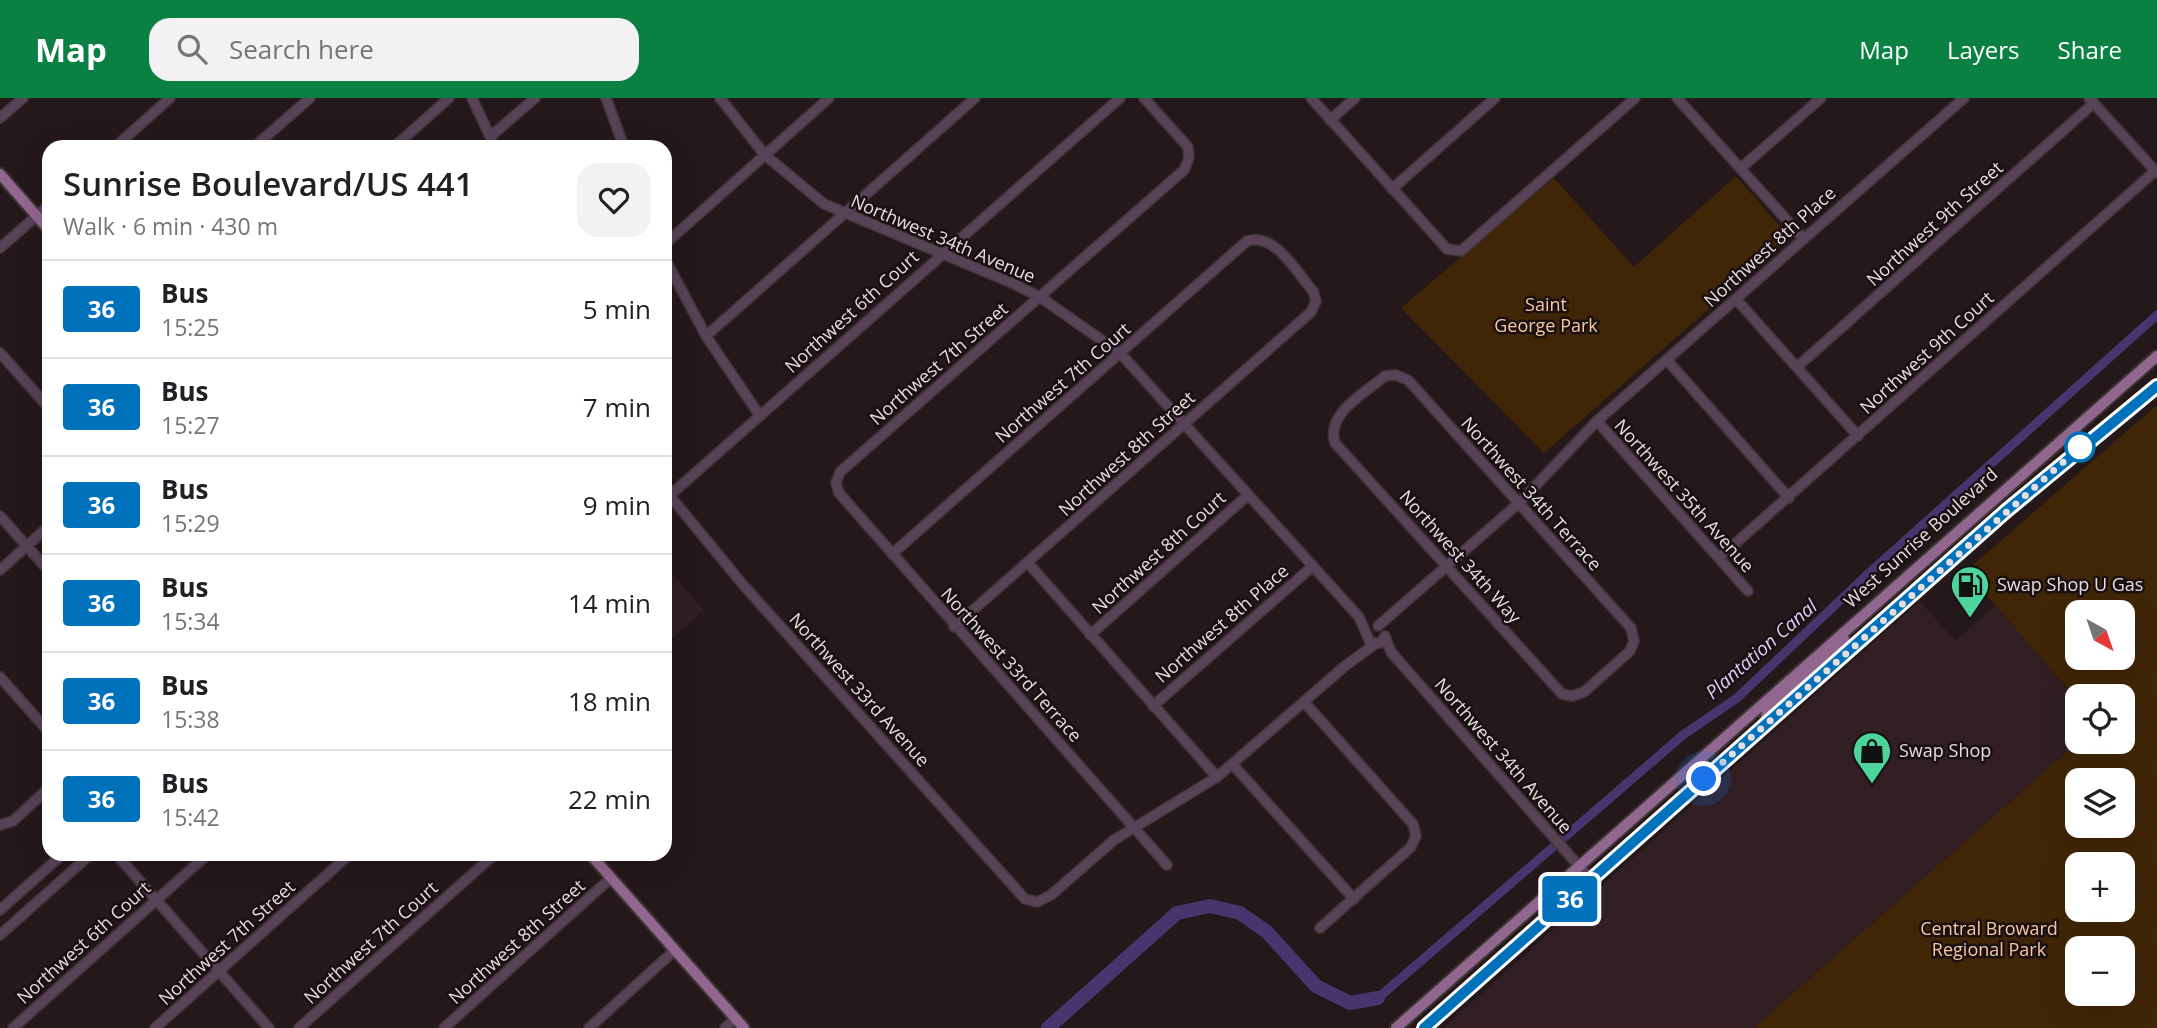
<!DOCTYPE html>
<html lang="en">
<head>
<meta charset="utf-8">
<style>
  body { margin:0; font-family:"Open Sans",sans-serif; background:#f2f2f2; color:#202124; height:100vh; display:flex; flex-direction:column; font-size:26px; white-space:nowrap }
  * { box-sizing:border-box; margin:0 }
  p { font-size:23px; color:#757577 }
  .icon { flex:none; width:38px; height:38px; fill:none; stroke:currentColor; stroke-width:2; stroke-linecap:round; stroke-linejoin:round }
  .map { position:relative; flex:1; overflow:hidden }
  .details { position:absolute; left:42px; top:42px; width:630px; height:721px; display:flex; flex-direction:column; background:#fff; border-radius:21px; box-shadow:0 7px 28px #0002 }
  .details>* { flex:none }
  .badge { padding:0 14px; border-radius:5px; font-size:24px; line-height:46px }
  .needle { width:46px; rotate:140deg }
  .buttons { position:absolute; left:2065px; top:502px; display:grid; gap:14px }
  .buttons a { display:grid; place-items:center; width:70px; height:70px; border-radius:14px; background:#fff; box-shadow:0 7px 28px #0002; font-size:35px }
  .you { position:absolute; width:35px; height:35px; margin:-18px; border:5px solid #fff; border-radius:50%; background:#1a73e8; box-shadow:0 0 0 10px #1a73e833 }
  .map>.badge { position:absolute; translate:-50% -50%; box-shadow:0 0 0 4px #fff }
  .round { display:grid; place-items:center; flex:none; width:74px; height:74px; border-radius:21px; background:#f2f2f2 }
  .overview { display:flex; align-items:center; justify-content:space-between; height:119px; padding:0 21px }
  h1 { font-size:33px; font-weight:600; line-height:52px }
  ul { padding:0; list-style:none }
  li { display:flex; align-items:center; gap:21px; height:98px; padding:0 21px; border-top:2px solid #e0e0e0 }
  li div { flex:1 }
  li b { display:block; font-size:26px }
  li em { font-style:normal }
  li .badge { min-width:77px; font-weight:700; text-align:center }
  header { display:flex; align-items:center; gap:42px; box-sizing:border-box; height:98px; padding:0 35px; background:#0b8043; color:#fff }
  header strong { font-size:33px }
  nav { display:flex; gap:38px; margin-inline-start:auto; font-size:24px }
  .search { width:490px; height:63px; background:#f2f2f2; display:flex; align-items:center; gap:18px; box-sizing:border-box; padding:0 24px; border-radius:21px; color:#757577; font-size:26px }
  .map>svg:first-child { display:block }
</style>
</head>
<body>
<header>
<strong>Map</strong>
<div class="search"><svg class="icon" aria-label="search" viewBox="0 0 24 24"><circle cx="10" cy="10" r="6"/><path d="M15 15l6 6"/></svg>Search here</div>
<nav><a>Map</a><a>Layers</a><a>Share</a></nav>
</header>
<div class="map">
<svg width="2157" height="930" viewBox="0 0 2157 930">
  <rect width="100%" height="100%" fill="#24181b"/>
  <!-- built -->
  <g fill="#311f24">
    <polygon points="665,468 704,512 665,547"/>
    <polygon points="1920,503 1956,543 1996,507 2077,601 2078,644 1756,928 1758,930 1443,930"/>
  </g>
  <!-- green -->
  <g fill="#402606" fill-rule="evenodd">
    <polygon points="1736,78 1790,140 1544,355 1401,210 1554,80 1634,169"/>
    <path d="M2157,307V930H1758L1756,928L2078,644H2123V598H2077V601L1966,473ZM2077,514H2123V560H2077ZM2077,682H2123V728H2077ZM2077,766H2123V812H2077ZM2077,850H2123V896H2077Z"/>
  </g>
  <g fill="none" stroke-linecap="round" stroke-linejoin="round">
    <!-- canal -->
    <polyline stroke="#47356d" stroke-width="9" points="1378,900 1683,637 1737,600 1869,475 2157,217"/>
    <!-- river -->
    <polyline stroke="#47356d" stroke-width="14" points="1048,930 1177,815 1210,808 1240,815 1267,834 1316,888 1350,905 1378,900"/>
    <!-- minor casing -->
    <g stroke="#3f3436" stroke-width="12">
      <g id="minor">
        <polyline points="472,0 495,49"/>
        <polyline points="606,0 624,49"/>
        <polyline points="720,0 765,57 824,106 1012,185 1040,199 1120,255 1359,519 1370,544 1380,545 1385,539"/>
        <polyline points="1144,0 1188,49 1189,60 1184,72 840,374 836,385 839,395 1167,767"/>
        <polyline points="1311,0 1447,151 1461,153 1635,0"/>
        <polyline points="1677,0 1803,140"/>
        <polyline points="2089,0 2157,75"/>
        <polyline points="0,20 23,0"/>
        <polyline points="1330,22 1355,0"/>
        <polyline points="491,38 535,0"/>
        <polyline points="115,49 170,0"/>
        <polyline points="254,49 310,0"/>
        <polyline points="394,49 449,0"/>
        <polyline points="1741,70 1821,0"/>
        <polyline points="1392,91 1495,0"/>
        <polyline points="665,146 829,0"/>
        <polyline points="0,150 49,107"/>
        <polyline points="665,161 706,238 760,318"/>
        <polyline points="1736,201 1858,338"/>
        <polyline points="706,238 975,0"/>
        <polyline points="0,255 49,310"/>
        <polyline points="1667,262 1789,400"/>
        <polyline points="1797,269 2094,5"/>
        <path d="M1396,277L1408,282L1631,530L1634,543L1630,553L1584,594L1572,598L1562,596L1335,345C1325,316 1366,294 1385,278Z"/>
        <polyline points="1597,323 1748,493"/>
        <polyline points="665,392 745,489 1025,801 1037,804 1051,797 1114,742 1217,679 1345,568 1375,546"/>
        <polyline points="669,398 1120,0"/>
        <polyline points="0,418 49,473"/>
        <path d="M892,456L1247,143C1275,134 1297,175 1313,193L1316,203L1311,214L954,529"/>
        <polyline points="1719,460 2155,73"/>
        <polyline points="1028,465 1217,679"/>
        <polyline points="0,472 49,428"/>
        <polyline points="1378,528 1519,405 1597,323 1964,0"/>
        <polyline points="1090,537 1248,397"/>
        <polyline points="1385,538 1391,554 1591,782"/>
        <polyline points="0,579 49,634"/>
        <polyline points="1305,605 1413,726 1416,738 1411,749 1320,830"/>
        <polyline points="1153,608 1313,468"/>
        <polyline points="1233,667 1354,801"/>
        <polyline points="0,727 13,723 49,690"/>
        <polyline points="116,756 269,930"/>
        <polyline points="0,812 63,756"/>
        <polyline points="0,837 91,756"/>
        <polyline points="13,930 208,756"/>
        <polyline points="155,930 350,756"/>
        <polyline points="299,930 495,756"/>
        <polyline points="444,930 611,780"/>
        <polyline points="589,930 675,852"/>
        <polyline points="725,930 736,920"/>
      </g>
    </g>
    <!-- major casing -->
    <g stroke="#3f3436" stroke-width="14">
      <g id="major">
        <polyline points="0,76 49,132"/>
        <polyline points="1765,627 1767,613 1844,541"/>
        <polyline points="590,756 744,930"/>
        <polyline points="1396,930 2157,258"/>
        <polyline points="1424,930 2006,413 2157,288"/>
      </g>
    </g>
    <!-- minor -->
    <use href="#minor" stroke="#574256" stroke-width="9"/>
    <!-- major -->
    <use href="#major" stroke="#92678f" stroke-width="10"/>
  </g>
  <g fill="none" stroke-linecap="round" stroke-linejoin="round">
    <!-- line casing -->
    <g stroke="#fff" stroke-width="16">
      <polyline id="line" points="1424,930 2006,413 2157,288"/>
    </g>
    <!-- line -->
    <use href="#line" stroke="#0072bc" stroke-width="10"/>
    <!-- walk -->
    <polyline stroke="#e6dddf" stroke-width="7" stroke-dasharray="0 12.6" points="1704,681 2086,344 2080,349"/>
  </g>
  <!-- icons -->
  <defs>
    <g id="fuel-pin" transform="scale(2.0125)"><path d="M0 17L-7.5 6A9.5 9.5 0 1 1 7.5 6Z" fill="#4bd49b" stroke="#1a0f12"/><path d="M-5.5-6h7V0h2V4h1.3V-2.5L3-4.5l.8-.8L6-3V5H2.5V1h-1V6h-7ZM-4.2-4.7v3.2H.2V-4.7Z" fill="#111"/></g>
    <g id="shop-pin" transform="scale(2.0125)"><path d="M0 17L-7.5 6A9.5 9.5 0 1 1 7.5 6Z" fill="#4bd49b" stroke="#1a0f12"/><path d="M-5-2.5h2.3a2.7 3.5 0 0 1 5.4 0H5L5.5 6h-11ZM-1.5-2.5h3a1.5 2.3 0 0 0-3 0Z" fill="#111"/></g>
  </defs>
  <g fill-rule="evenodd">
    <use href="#fuel-pin" x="1970" y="487"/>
    <use href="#shop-pin" x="1872" y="653"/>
  </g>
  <!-- markers -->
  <circle fill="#fff" stroke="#0072bc" stroke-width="3.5" cx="2080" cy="349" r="14"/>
  <g text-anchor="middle" stroke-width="5" stroke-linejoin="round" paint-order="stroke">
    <!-- street labels -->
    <g font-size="18" fill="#e6dddf" stroke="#1a0f12">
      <text transform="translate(1935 126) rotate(-42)" y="6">Northwest 9th Street</text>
      <text transform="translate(943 141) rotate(23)" y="6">Northwest 34th Avenue</text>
      <text transform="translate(1770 149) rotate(-42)" y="6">Northwest 8th Place</text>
      <text transform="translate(852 214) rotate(-42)" y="6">Northwest 6th Court</text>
      <text transform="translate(1927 255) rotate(-42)" y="6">Northwest 9th Court</text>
      <text transform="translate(939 266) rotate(-41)" y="6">Northwest 7th Street</text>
      <text transform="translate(1063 285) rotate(-41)" y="6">Northwest 7th Court</text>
      <text transform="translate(1127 356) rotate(-42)" y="6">Northwest 8th Street</text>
      <text transform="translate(1531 396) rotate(48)" y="6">Northwest 34th Terrace</text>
      <text transform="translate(1684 398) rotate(48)" y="6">Northwest 35th Avenue</text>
      <text transform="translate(1921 440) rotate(-42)" y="6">West Sunrise Boulevard</text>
      <text transform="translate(1159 455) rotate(-42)" y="6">Northwest 8th Court</text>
      <text transform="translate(1460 459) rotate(48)" y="6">Northwest 34th Way</text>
      <text transform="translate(1222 526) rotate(-41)" y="6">Northwest 8th Place</text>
      <text transform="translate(1011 567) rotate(48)" y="6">Northwest 33rd Terrace</text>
      <text transform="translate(859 592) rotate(48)" y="6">Northwest 33rd Avenue</text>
      <text transform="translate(1503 658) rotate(49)" y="6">Northwest 34th Avenue</text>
      <text transform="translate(517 844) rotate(-42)" y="6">Northwest 8th Street</text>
      <text transform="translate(84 845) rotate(-42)" y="6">Northwest 6th Court</text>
      <text transform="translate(227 845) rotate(-42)" y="6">Northwest 7th Street</text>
      <text transform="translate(371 845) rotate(-42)" y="6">Northwest 7th Court</text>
    </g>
    <!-- park labels -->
    <g font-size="18" fill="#f5c99f" stroke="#1a0f12">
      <text x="1546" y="213">Saint<tspan x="1546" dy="21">George Park</tspan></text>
      <text x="1989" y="837">Central Broward<tspan x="1989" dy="21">Regional Park</tspan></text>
    </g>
    <!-- poi labels -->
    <g font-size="18" fill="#e6dddf" stroke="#1a0f12" text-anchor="start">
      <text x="1997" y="493">Swap Shop U Gas</text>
      <text x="1899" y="659">Swap Shop</text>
    </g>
    <!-- water labels -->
    <g font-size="19" font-style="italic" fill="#d8cff3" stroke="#1a0f12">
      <text transform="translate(1761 551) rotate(-41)" y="7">Plantation Canal</text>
    </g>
  </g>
</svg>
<div class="buttons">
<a><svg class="needle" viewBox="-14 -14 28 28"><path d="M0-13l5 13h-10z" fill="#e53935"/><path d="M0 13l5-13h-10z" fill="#757577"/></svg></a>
<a><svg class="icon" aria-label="locate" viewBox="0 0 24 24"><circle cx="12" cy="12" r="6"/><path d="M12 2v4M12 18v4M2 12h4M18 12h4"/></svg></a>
<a><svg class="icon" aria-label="layers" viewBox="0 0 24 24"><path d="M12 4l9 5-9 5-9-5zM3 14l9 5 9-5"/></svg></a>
<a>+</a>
<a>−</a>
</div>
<div class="you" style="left:1704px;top:681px"></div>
<b class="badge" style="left:1570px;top:801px;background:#0072bc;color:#fff">36</b>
<section class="details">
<div class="overview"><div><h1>Sunrise Boulevard/US 441</h1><p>Walk · 6 min · 430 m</p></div><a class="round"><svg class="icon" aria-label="heart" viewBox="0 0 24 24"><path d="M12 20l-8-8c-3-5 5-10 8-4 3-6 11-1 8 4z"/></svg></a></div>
<ul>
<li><span class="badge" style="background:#0072bc;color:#fff">36</span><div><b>Bus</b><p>15:25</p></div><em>5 min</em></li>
<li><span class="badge" style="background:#0072bc;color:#fff">36</span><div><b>Bus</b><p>15:27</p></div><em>7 min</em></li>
<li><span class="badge" style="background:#0072bc;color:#fff">36</span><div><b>Bus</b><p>15:29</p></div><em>9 min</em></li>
<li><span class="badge" style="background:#0072bc;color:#fff">36</span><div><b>Bus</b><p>15:34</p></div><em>14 min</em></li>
<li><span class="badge" style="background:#0072bc;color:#fff">36</span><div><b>Bus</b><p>15:38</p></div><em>18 min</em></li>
<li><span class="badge" style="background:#0072bc;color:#fff">36</span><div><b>Bus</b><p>15:42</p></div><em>22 min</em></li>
</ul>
</section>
</div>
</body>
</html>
